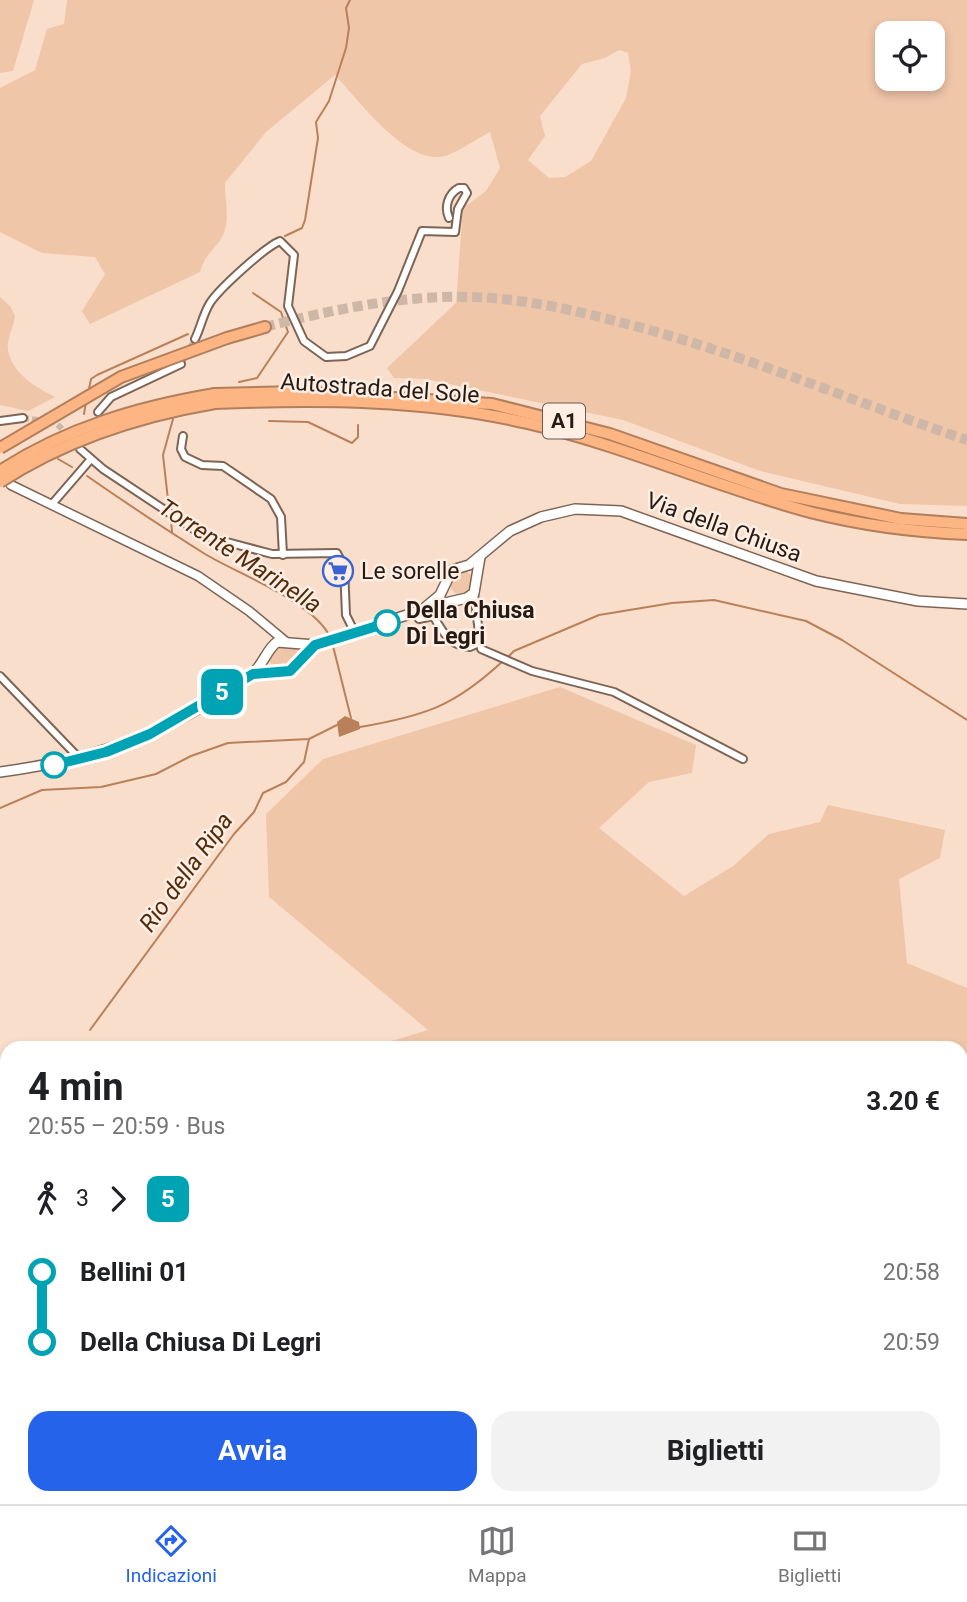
<!DOCTYPE html>
<html lang="it">
<head>
<meta charset="utf-8">
<style>
  body { margin:0; font-family:Roboto,sans-serif; background:#f2f2f2; color:#202124; height:100vh; display:flex; flex-direction:column; font-size:26px; white-space:nowrap }
  * { box-sizing:border-box; margin:0 }
  p { font-size:23px; color:#757577 }
  .icon { flex:none; width:38px; height:38px; fill:none; stroke:currentColor; stroke-width:2; stroke-linecap:round; stroke-linejoin:round }
  .map { position:relative; flex:1; overflow:hidden }
  .panel { position:absolute; left:0px; top:1041px; width:968px; height:464px; display:flex; flex-direction:column; background:#fff; border-radius:21px 21px 0 0; box-shadow:0 4px 10px #0003 }
  .panel>* { flex:none }
  .badge { padding:0 14px; border-radius:10px; font-size:24px; line-height:46px }
  .fabs { position:absolute; left:875px; top:21px; display:grid; gap:14px }
  .fabs a { display:grid; place-items:center; width:70px; height:70px; border-radius:14px; background:#fff; box-shadow:0 4px 10px #0003; font-size:35px }
  .map>.badge { position:absolute; translate:-50% -50%; box-shadow:0 0 0 4px #fff }
  .legs { display:flex; align-items:center; gap:10px; height:77px; padding:0 28px; font-size:23px }
  .legs p { margin-inline-start:auto }
  .headline { display:flex; align-items:center; justify-content:space-between; height:119px; padding:0 28px }
  h1 { font-size:38px; font-weight:700; line-height:52px }
  .primary-button { display:flex; gap:14px; margin-top:auto; padding:14px 28px }
  .primary-button a { flex:1; height:80px; border-radius:21px; background:#2563eb; color:#fff; font-size:28px; font-weight:700; line-height:80px; text-align:center }
  .primary-button a+a { background:#f2f2f2; color:#202124 }
  ul { padding:0 28px; list-style:none }
  li { display:flex; align-items:center; gap:24px; height:70px; font-size:26px }
  li i { display:grid; place-items:center; width:10px; height:100%; margin:0 9px; background:currentColor }
  li i::after { content:''; width:18px; height:18px; margin:-9px; border:5px solid; border-radius:50%; background:#fff }
  li p { margin-inline-start:auto }
  li:first-child i { background:linear-gradient(#0000 50%,currentColor 0) }
  li:last-child i { background:linear-gradient(currentColor 50%,#0000 0) }
  .tabs { display:flex; justify-content:space-around; align-items:center; height:98px; border-top:2px solid #e0e0e0; background:#fff; font-size:19px; color:#757577 }
  .tabs a { display:grid; justify-items:center; gap:4px }
  .tabs .on { color:#2563eb }
  .map>svg:first-child { display:block }
</style>
</head>
<body>
<div class="map">
<svg width="967" height="1504" viewBox="0 0 967 1504">
  <rect width="100%" height="100%" fill="#f9decc"/>
  <!-- green -->
  <g fill="#f0c6a9" fill-rule="evenodd">
    <polygon points="0,0 34,0 13,71 0,73"/>
    <path d="M67,0H967V506L900,504L760,471L623,420L425,379L394,378L387,368L456,303L463,208L486,191L500,168L490,132C476,139 462,150 448,155C409,170 358,99 335,75L266,132L225,183C225,201 231,223 221,239C211,253 205,255 200,272L90,324L82,311L105,274L95,257L42,253L0,232V88L35,70L47,29L64,24ZM887,33H933V79H887ZM619,50L628,53L631,71L626,98L591,161L565,177L549,178L528,160L545,136L540,116L582,64L605,58Z"/>
    <path d="M0,297L10,306L15,316C14,326 6,341 8,350C12,374 36,387 55,397L28,411L0,405Z"/>
    <circle cx="462" cy="583" r="12"/>
    <polygon points="281,641 298,650 296,666 275,669 268,659"/>
    <polygon points="560,687 696,745 692,773 649,782 599,828 684,896 733,866 769,834 820,822 828,805 945,830 940,858 899,879 907,963 967,988 967,1504 21,1504 21,1498 961,1498 961,1048 386,1048 385,1043 428,1030 269,897 266,814 323,759"/>
  </g>
  <!-- water -->
  <polygon fill="#b98159" points="345,716 359,722 360,729 339,737 337,722"/>
  <g fill="none" stroke-linecap="round" stroke-linejoin="round">
    <!-- stream -->
    <g stroke="#b98159" stroke-width="2">
      <polyline points="285,236 302,228 305,220 318,138 316,122 329,101 346,48 349,28 346,8 350,0"/>
      <polyline points="239,382 257,378 288,332 281,312 253,293"/>
      <polyline points="89,389 91,379 97,375 188,334"/>
      <polyline points="84,414 86,402"/>
      <polyline points="269,421 308,422 352,443 358,437 358,425"/>
      <polyline points="58,459 72,467"/>
      <path d="M87,476C126,503 165,529 205,554C238,574 314,602 330,637"/>
      <polyline points="169,509 163,455 173,419"/>
      <polyline points="171,519 172,532"/>
      <polyline points="332,642 351,718"/>
      <polyline points="508,657 514,651 599,615 672,603 714,600 806,621 842,640 967,720"/>
      <path d="M360,727C425,716 455,706 504,660"/>
      <polyline points="0,808 42,790 101,787 156,774 191,756 228,743 309,739 337,725"/>
      <polyline points="90,1030 234,834 254,812 263,793 286,782 304,762 309,739"/>
      <polyline points="62,1048 72,1044"/>
      <polyline points="0,1075 7,1072"/>
    </g>
    <!-- minor-tunnel -->
    <g stroke="#cfb7a7" stroke-width="6" stroke-dasharray="6 3" stroke-linecap="butt">
      <polyline points="181,364 195,339"/>
      <polyline points="23,418 55,422 69,436"/>
    </g>
    <!-- motorway-tunnel -->
    <path stroke="#cfb7a7" stroke-width="10" stroke-dasharray="10 5" stroke-linecap="butt" d="M265,327C330,310 402,295 469,297C524,298 578,311 631,325C746,355 854,402 967,440"/>
    <!-- minor casing -->
    <g stroke="#7d6555" stroke-width="10">
      <g id="minor">
        <path d="M195,339C201,327 203,314 210,303C219,289 265,247 280,241L294,255L288,306L304,341L326,357L346,356L370,346L398,291L422,231L455,232L458,209L467,193L464,188H459C448,194 444,207 449,218"/>
        <polyline points="98,412 111,397 181,364"/>
        <polyline points="0,421 23,418"/>
        <polyline points="183,436 181,449 185,457 202,465 223,466 271,499 281,517 283,555"/>
        <polyline points="80,449 103,469 204,536 272,554 337,553 344,567 346,615 355,633"/>
        <polyline points="53,503 91,459"/>
        <polyline points="474,593 481,649 532,671 614,692 743,759"/>
        <path d="M414,613L419,619L433,616C444,632 447,645 470,647L479,643"/>
        <polyline points="0,676 79,758"/>
      </g>
    </g>
    <!-- tertiary casing -->
    <g stroke="#7d6555" stroke-width="11">
      <polyline id="tertiary" points="11,485 198,576 249,611 285,641"/>
    </g>
    <!-- secondary casing -->
    <g stroke="#7d6555" stroke-width="12">
      <g id="secondary">
        <polyline points="432,606 467,598 474,593 480,557"/>
        <polyline points="253,674 290,671 315,645"/>
        <path d="M0,772C99,759 169,733 251,675C263,666 266,650 277,642L315,645L422,610L440,595L452,570L469,565L510,531L541,517L575,509L621,511L816,581L918,601L967,604"/>
      </g>
    </g>
    <!-- motorway casing -->
    <g stroke="#b17f5c" stroke-width="14">
      <g id="motorway">
        <polyline points="227,338 265,327"/>
        <polyline points="215,394 296,392 492,404 610,434 781,494 901,519 967,524"/>
        <path d="M215,403C318,399 426,399 527,423C623,445 714,486 810,512C861,525 914,532 967,534"/>
      </g>
    </g>
    <!-- minor -->
    <use href="#minor" stroke="#fff" stroke-width="6"/>
    <!-- tertiary -->
    <use href="#tertiary" stroke="#fff" stroke-width="8"/>
    <!-- secondary -->
    <use href="#secondary" stroke="#fff" stroke-width="9"/>
    <!-- motorway -->
    <use href="#motorway" stroke="#fdb583" stroke-width="10"/>
    <!-- motorway-bridge casing -->
    <g stroke="#b17f5c" stroke-width="14" stroke-linecap="butt">
      <g id="motorway-bridge">
        <polyline points="0,448 121,377 227,338"/>
        <path d="M0,471C66,428 138,407 215,394"/>
        <path d="M0,482C66,439 138,416 215,403"/>
      </g>
    </g>
    <!-- motorway-bridge -->
    <use href="#motorway-bridge" stroke="#fdb583" stroke-width="10"/>
  </g>
  <g fill="none" stroke-linecap="round" stroke-linejoin="round">
    <!-- line-1 casing -->
    <g stroke="#fff" stroke-width="16">
      <polyline id="line-1" points="54,765 106,752 150,734 253,674 290,671 315,645 387,623"/>
    </g>
    <!-- line-1 -->
    <use href="#line-1" stroke="#00a3b4" stroke-width="10"/>
  </g>
  <!-- icons -->
  <defs>
    <g id="supermarket-ring" transform="scale(1.575)"><circle r="9.5" fill="#feeee3" stroke="#3a63d4" stroke-width="1.5"/><path d="M-6-5.5h2.5l.6 2H6L4.5 2H-2.5L-4.4-4H-6ZM-1.5 3.2a1.3 1.3 0 1 0 .1 0ZM3 3.2a1.3 1.3 0 1 0 .1 0Z" fill="#3a63d4"/></g>
  </defs>
  <g fill-rule="evenodd">
    <use href="#supermarket-ring" x="338" y="571"/>
  </g>
  <!-- markers -->
  <g fill="#fff" stroke="#00a3b4" stroke-width="3.5">
    <circle cx="387" cy="623" r="12"/>
    <circle cx="54" cy="765" r="12"/>
  </g>
  <g text-anchor="middle" stroke-width="5" stroke-linejoin="round" paint-order="stroke">
    <!-- shield labels -->
    <rect fill="#feeee3" stroke="#665a53" stroke-width="2" x="543" y="403.5" width="42" height="35" rx="5"/>
    <g font-size="21" font-weight="bold" fill="#251b15">
      <text x="564" y="428">A1</text>
    </g>
    <!-- street labels -->
    <g font-size="23" fill="#251b15" stroke="#feeee3">
      <text transform="translate(380 388) rotate(4)" y="8">Autostrada del Sole</text>
      <text transform="translate(724 527) rotate(20)" y="8">Via della Chiusa</text>
    </g>
    <!-- poi labels -->
    <g font-size="23" fill="#251b15" stroke="#feeee3" text-anchor="start">
      <text x="361" y="579">Le sorelle</text>
    </g>
    <!-- stop labels -->
    <g font-size="23" font-weight="bold" fill="#251b15" stroke="#feeee3" text-anchor="start">
      <text x="406" y="618">Della Chiusa<tspan x="406" dy="26">Di Legri</tspan></text>
    </g>
    <!-- water labels -->
    <g font-size="24" font-style="italic" fill="#522b0c" stroke="#feeee3">
      <text transform="translate(240 556) rotate(33)" y="8">Torrente Marinella</text>
      <text transform="translate(186 872) rotate(-54)" y="8">Rio della Ripa</text>
    </g>
  </g>
</svg>
<div class="fabs">
<a><svg class="icon" aria-label="locate" viewBox="0 0 24 24"><circle cx="12" cy="12" r="6"/><path d="M12 2v4M12 18v4M2 12h4M18 12h4"/></svg></a>
</div>
<b class="badge" style="left:222px;top:692px;background:#00a3b4;color:#fff">5</b>
<section class="panel">
<div class="headline"><div><h1>4 min</h1><p>20:55 – 20:59 · Bus</p></div><b>3.20 €</b></div>
<div class="legs"><svg class="icon" aria-label="walk" viewBox="0 0 24 24"><circle cx="13" cy="4" r="2"/><path d="M13 8l-2 6 4 7M11 14l-3 7M7 12l3-4h3l4 4"/></svg>3<svg class="icon" aria-label="forward" viewBox="0 0 24 24"><path d="M9 5l7 7-7 7"/></svg><b class="badge" style="background:#00a3b4;color:#fff">5</b></div>
<ul>
<li><i style="color:#00a3b4"></i><b>Bellini 01</b><p>20:58</p></li>
<li><i style="color:#00a3b4"></i><b>Della Chiusa Di Legri</b><p>20:59</p></li>
</ul>
<div class="primary-button"><a>Avvia</a><a>Biglietti</a></div>
</section>
</div>
<nav class="tabs">
<a class="on"><svg class="icon" aria-label="directions" viewBox="0 0 24 24"><path d="M12 3l9 9-9 9-9-9zM9 14v-3h6M13 9l2 2-2 2"/></svg>Indicazioni</a>
<a><svg class="icon" aria-label="map" viewBox="0 0 24 24"><path d="M3 6l6-2 6 2 6-2v14l-6 2-6-2-6 2zM9 4v14M15 6v14"/></svg>Mappa</a>
<a><svg class="icon" aria-label="tickets" viewBox="0 0 24 24"><path d="M3 7h18v10H3zM15 7v10"/></svg>Biglietti</a>
</nav>
</body>
</html>
